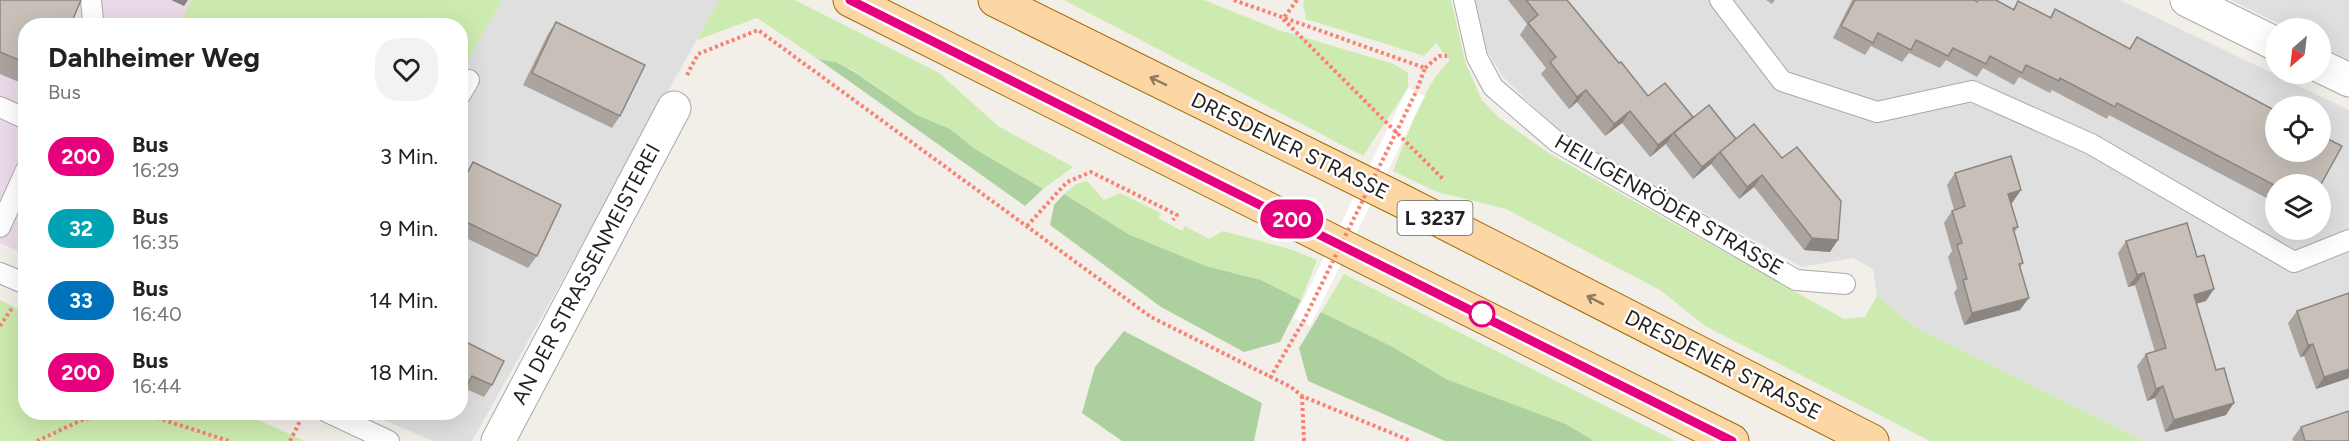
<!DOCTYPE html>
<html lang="de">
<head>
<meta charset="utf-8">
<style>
  body { margin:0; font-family:Figtree,sans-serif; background:#f2f2f2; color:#222; height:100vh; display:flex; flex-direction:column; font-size:22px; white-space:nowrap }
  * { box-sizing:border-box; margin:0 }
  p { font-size:20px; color:#767676 }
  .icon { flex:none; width:33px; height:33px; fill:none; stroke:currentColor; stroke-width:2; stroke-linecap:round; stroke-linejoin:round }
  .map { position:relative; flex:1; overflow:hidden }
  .side { position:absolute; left:18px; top:18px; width:450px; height:402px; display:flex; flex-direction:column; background:#fff; border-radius:24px; box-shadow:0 6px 24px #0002 }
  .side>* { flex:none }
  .badge { padding:0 12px; border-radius:20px; font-size:21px; line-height:39px }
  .needle { width:39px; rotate:208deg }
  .tools { position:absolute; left:2265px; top:18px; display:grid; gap:12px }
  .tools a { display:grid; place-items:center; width:66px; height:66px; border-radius:50%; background:#fff; box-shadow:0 6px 24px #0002; font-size:30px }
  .map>.badge { position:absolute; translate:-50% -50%; box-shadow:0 0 0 3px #fff }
  .round { display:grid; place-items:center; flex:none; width:63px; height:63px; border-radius:24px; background:#f2f2f2 }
  .headline { display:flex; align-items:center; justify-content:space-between; height:102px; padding:0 30px }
  h1 { font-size:28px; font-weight:700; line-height:45px }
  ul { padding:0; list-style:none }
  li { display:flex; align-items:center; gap:18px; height:72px; padding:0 30px }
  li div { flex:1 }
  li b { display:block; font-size:22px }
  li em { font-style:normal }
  li .badge { min-width:66px; font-weight:700; text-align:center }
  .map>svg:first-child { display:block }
</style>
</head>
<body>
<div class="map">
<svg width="2349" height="441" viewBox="0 0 2349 441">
  <rect width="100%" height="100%" fill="#f2efe9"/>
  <!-- residential -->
  <g fill="#e0dfdf" fill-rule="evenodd">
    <polygon points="502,0 719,0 472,441 433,441 368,413 460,412 461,73"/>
    <path d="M1474,0H2120L2349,110V441H2145L1920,330L1877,296L1873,269L1853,258L1802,267L1561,133L1503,77L1486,49ZM2276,106H2320V152H2276ZM2276,184H2320V230H2276Z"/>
    <polygon points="2231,0 2349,0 2349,60 2321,46 2320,28 2287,28"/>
  </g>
  <!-- industrial -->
  <polygon fill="#ebdbe8" points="0,0 191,0 180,25 26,26 25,254 0,243"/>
  <!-- grass -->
  <g fill="#cdebb0">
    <polygon points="191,0 502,0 461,73 460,26 180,25"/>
    <polygon points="719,0 795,0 939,73 998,126 1073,167 1043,189 975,149 950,129 917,115 856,72 836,62 818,59 757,18 697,40"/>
    <polygon points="1064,0 1204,0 1279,30 1394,64 1408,73 1408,88 1363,156"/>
    <path d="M1305,0H1451L1466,64L1482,100L1498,117L1550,154L1844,319L1865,317L1877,296L1920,330L2145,441H1930L1705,326L1660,290L1506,209L1437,192L1393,171C1407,139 1423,83 1450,61L1436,43L1424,56L1306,19L1303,3Z"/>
    <polygon points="1087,181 1104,200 1120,193 1161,213 1158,218 1182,231 1185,226 1209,239 1223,231 1293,250 1317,260 1301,300 1261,280 1206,266 1130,235 1064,194 1076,184"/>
    <polygon points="1344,274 1675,441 1594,441 1566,424 1446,379 1393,347 1321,312"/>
    <polygon points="0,300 25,312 26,412 243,413 305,441 0,441"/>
  </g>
  <!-- forest -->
  <g fill="#add19e">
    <polygon points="818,59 836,62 856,73 917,115 950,129 975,149 1043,189 1025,206"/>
    <polygon points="1064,194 1130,235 1206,266 1261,280 1301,300 1280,342 1244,352 1161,307 1050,225 1054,205"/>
    <polygon points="1321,312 1393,347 1446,379 1566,424 1594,441 1445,441 1308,381 1299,348"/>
    <polygon points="1124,331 1262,403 1254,441 1122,441 1082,413 1095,367"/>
  </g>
  <!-- pier -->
  <polygon fill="#fff" points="1408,88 1425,96 1310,326 1294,318"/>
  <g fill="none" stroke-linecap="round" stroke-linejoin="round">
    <!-- lane casing -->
    <g stroke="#a9a9a9" stroke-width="22">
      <g id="lane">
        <polyline points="1464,0 1477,57 1493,87 1557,142 1796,280 1845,284"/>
        <polyline points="1720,0 1782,81 1877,112 1972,91 2091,144 2294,262 2349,240"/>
        <polyline points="90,26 93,20 91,0"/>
        <polyline points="460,95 469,80"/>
        <polyline points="0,107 26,119"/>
        <polyline points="0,227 26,170"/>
        <polyline points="0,273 26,284"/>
        <polyline points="327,412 389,441"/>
      </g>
    </g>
    <!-- street casing -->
    <g stroke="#a9a9a9" stroke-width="35">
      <g id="street">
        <polyline points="2187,0 2276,44"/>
        <polyline points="2320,66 2349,80"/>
        <polyline points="498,441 674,108"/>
      </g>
    </g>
    <!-- primary casing -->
    <g stroke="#a06b00" stroke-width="35">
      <g id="primary">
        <polyline points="850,0 1732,441"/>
        <polyline points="995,0 1398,199 1872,441"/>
      </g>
    </g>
    <!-- path -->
    <g stroke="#fa8072" stroke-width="4" stroke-dasharray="3 3" stroke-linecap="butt">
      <polyline points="1234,0 1425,68 1416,92"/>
      <polyline points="1297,0 1283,19 1444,180"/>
      <polyline points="1425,68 1439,56 1447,56"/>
      <polyline points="687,75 698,54 758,30 1151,317 1291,387 1302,396 1411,441"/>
      <polyline points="1027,226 1067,182 1091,172 1177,215 1173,220"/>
      <polyline points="0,326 12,308"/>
      <polyline points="1270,378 1303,322"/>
      <polyline points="1302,396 1304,441"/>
      <polyline points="37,441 84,419 142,413 229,441"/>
      <polyline points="290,441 300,421"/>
    </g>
    <!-- lane -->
    <use href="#lane" stroke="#fff" stroke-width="20"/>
    <!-- street -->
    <use href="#street" stroke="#fff" stroke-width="33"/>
    <!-- primary -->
    <use href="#primary" stroke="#fcd6a4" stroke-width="33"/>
    <!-- path-bridge -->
    <polyline stroke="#fa8072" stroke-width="4" stroke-dasharray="3 3" stroke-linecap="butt" points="1303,322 1416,92"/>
  </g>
  <!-- wall -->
  <g fill="#aba49e">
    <polygon points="0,0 26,26 26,85 0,74"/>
    <polygon points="1508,0 1567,0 1619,63 1648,96 1692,118 1709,105 1830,252 1804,250 1754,187 1739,199 1711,164 1693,179 1666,145 1667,143 1650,157 1622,123 1605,136 1577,102 1569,109 1541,74 1546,68 1520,35 1527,24"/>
    <polygon points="1766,0 1775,0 1772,4"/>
    <polygon points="1852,0 1974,0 1976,1 1977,0 1996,0 2013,9 2018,1 2050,17 2055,9 2129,49 2137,37 2276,184 2276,203 2109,115 2107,119 2052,90 2050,93 2019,77 2014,85 1983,68 1977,77 1946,60 1940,68 1909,53 1902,62 1871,46 1865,55 1833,38"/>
    <polygon points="556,22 620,116 612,128 523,85 548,34"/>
    <polygon points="473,162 537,256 528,268 460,235 460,183 465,174"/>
    <polygon points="1955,173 2021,190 2012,203 2011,203 2018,227 2014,233 2023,263 2020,267 2020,310 1964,325 1954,293 1957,288 1948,257 1952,251 1944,223 1952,211 1954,210 1947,185"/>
    <polygon points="2126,241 2206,301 2196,304 2226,415 2165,432 2155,398 2147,401 2137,366 2146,354 2155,352 2135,285 2128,287 2118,253"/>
    <polygon points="2297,311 2349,378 2316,389 2304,356 2300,357 2288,323"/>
    <polygon points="460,339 492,385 484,397 466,389"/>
    <polygon points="2301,427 2349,441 2293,441 2292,439"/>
  </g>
  <!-- shaded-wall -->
  <g fill="#8b8681">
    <polygon points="171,0 188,0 184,6"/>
    <polygon points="1586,90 1577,102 1569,109 1577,97"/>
    <polygon points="1630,111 1622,123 1605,136 1614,124"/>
    <polygon points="1693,117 1674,133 1667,143 1650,157 1658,145"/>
    <polygon points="1720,152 1711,164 1693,179 1702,167"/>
    <polygon points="1762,175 1754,187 1739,199 1747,187"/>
    <polygon points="2021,190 2012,203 2000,206 2008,194"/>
    <polygon points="1812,238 1838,240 1830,252 1804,250"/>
    <polygon points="2144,273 2135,285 2128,287 2137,275"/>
    <polygon points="2214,289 2206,301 2185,307 2194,295"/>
    <polygon points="2029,298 2020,310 1964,325 1972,313"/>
    <polygon points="2313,344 2304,356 2300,357 2308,345"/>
    <polygon points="2349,369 2349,378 2316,389 2324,377"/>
    <polygon points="2163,386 2155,398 2147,401 2156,389"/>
    <polygon points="2234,403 2226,415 2165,432 2174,420"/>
  </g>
  <!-- building -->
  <g fill="#c7bfb8" stroke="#8b8681" stroke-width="1.5">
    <polygon points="0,0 81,0 70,26 26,26 26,63 0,52"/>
    <polygon points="1526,0 1567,0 1619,63 1621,62 1648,96 1665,83 1693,117 1658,145 1630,111 1614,124 1586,90 1577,97 1550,62 1556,57 1528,23 1538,15"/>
    <polygon points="1855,0 1974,0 1977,2 1978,0 1996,0 2014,10 2018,1 2051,18 2055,9 2130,49 2137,37 2276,111 2276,152 2320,152 2320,135 2342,146 2320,186 2320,184 2276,184 2276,186 2117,103 2115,107 2060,78 2059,81 2026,65 2022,73 1990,56 1986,64 1953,48 1948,56 1916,40 1911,50 1878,33 1873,43 1841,26"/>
    <polygon points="556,22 645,65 620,116 532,73"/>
    <polygon points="1709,105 1736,139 1702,167 1674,133"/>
    <polygon points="1754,124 1782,158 1797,147 1841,201 1838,240 1812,238 1762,175 1747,187 1720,152"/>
    <polygon points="2011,156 2021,190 2008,194 2018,227 2013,228 2023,263 2019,264 2029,298 1972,313 1963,280 1967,279 1957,245 1962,243 1952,211 1965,206 1955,173"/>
    <polygon points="473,162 561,205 537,256 460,219 460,188"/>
    <polygon points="2187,223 2197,257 2204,255 2214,289 2194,295 2216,370 2224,368 2234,403 2174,420 2163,386 2156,389 2146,354 2166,348 2144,273 2137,275 2126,241"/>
    <polygon points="2349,293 2349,369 2324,377 2313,344 2308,345 2297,311"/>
    <polygon points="460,339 504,361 492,385 472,376 460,400"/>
    <polygon points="2349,411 2349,441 2305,441 2301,427"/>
  </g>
  <!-- one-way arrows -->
  <defs><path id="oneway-shaft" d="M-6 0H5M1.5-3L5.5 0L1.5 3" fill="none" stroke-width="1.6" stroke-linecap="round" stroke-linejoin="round" transform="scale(1.5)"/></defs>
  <g stroke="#8f7c63">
    <use href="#oneway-shaft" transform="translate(1158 81) rotate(-154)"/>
    <use href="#oneway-shaft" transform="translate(1595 300) rotate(-153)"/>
  </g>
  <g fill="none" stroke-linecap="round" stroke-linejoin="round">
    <!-- line casing -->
    <g stroke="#fff" stroke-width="14">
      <polyline id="line" points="850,0 1732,441"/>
    </g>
    <!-- line -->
    <use href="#line" stroke="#e6007e" stroke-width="9"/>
  </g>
  <!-- markers -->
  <circle fill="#fff" stroke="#e6007e" stroke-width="3" cx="1482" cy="314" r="12"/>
  <g text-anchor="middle" stroke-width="5" stroke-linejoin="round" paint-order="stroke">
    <!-- shield labels -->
    <rect fill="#fff" stroke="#646464" stroke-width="1.5" x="1397.5" y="201" width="75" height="34" rx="4.5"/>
    <g font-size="20" font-weight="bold" fill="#222">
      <text x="1435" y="225">L 3237</text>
    </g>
    <!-- street labels -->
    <g font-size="21" fill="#222" stroke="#fff">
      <text transform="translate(1290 146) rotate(26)" y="7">DRESDENER STRASSE</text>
      <text transform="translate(1669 205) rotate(30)" y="7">HEILIGENRÖDER STRASSE</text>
      <text transform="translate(586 274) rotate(-62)" y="7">AN DER STRASSENMEISTEREI</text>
      <text transform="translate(1723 365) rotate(27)" y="7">DRESDENER STRASSE</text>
    </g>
  </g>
</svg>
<div class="tools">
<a><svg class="needle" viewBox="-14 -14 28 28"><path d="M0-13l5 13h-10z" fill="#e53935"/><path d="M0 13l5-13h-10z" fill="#767676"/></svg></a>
<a><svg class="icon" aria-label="locate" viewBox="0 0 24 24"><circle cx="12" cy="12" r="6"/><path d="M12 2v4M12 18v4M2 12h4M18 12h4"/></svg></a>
<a><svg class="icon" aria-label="layers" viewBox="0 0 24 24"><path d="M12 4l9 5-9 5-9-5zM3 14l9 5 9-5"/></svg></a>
</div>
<b class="badge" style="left:1292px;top:219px;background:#e6007e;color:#fff">200</b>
<section class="side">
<div class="headline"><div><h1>Dahlheimer Weg</h1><p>Bus</p></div><a class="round"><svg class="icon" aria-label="heart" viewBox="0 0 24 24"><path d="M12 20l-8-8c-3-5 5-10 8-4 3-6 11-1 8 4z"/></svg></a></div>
<ul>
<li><span class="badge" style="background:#e6007e;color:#fff">200</span><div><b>Bus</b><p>16:29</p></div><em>3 Min.</em></li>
<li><span class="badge" style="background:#00a3b4;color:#fff">32</span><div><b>Bus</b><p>16:35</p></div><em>9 Min.</em></li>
<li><span class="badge" style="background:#0072bc;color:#fff">33</span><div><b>Bus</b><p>16:40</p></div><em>14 Min.</em></li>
<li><span class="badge" style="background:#e6007e;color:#fff">200</span><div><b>Bus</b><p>16:44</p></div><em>18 Min.</em></li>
</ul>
</section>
</div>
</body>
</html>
